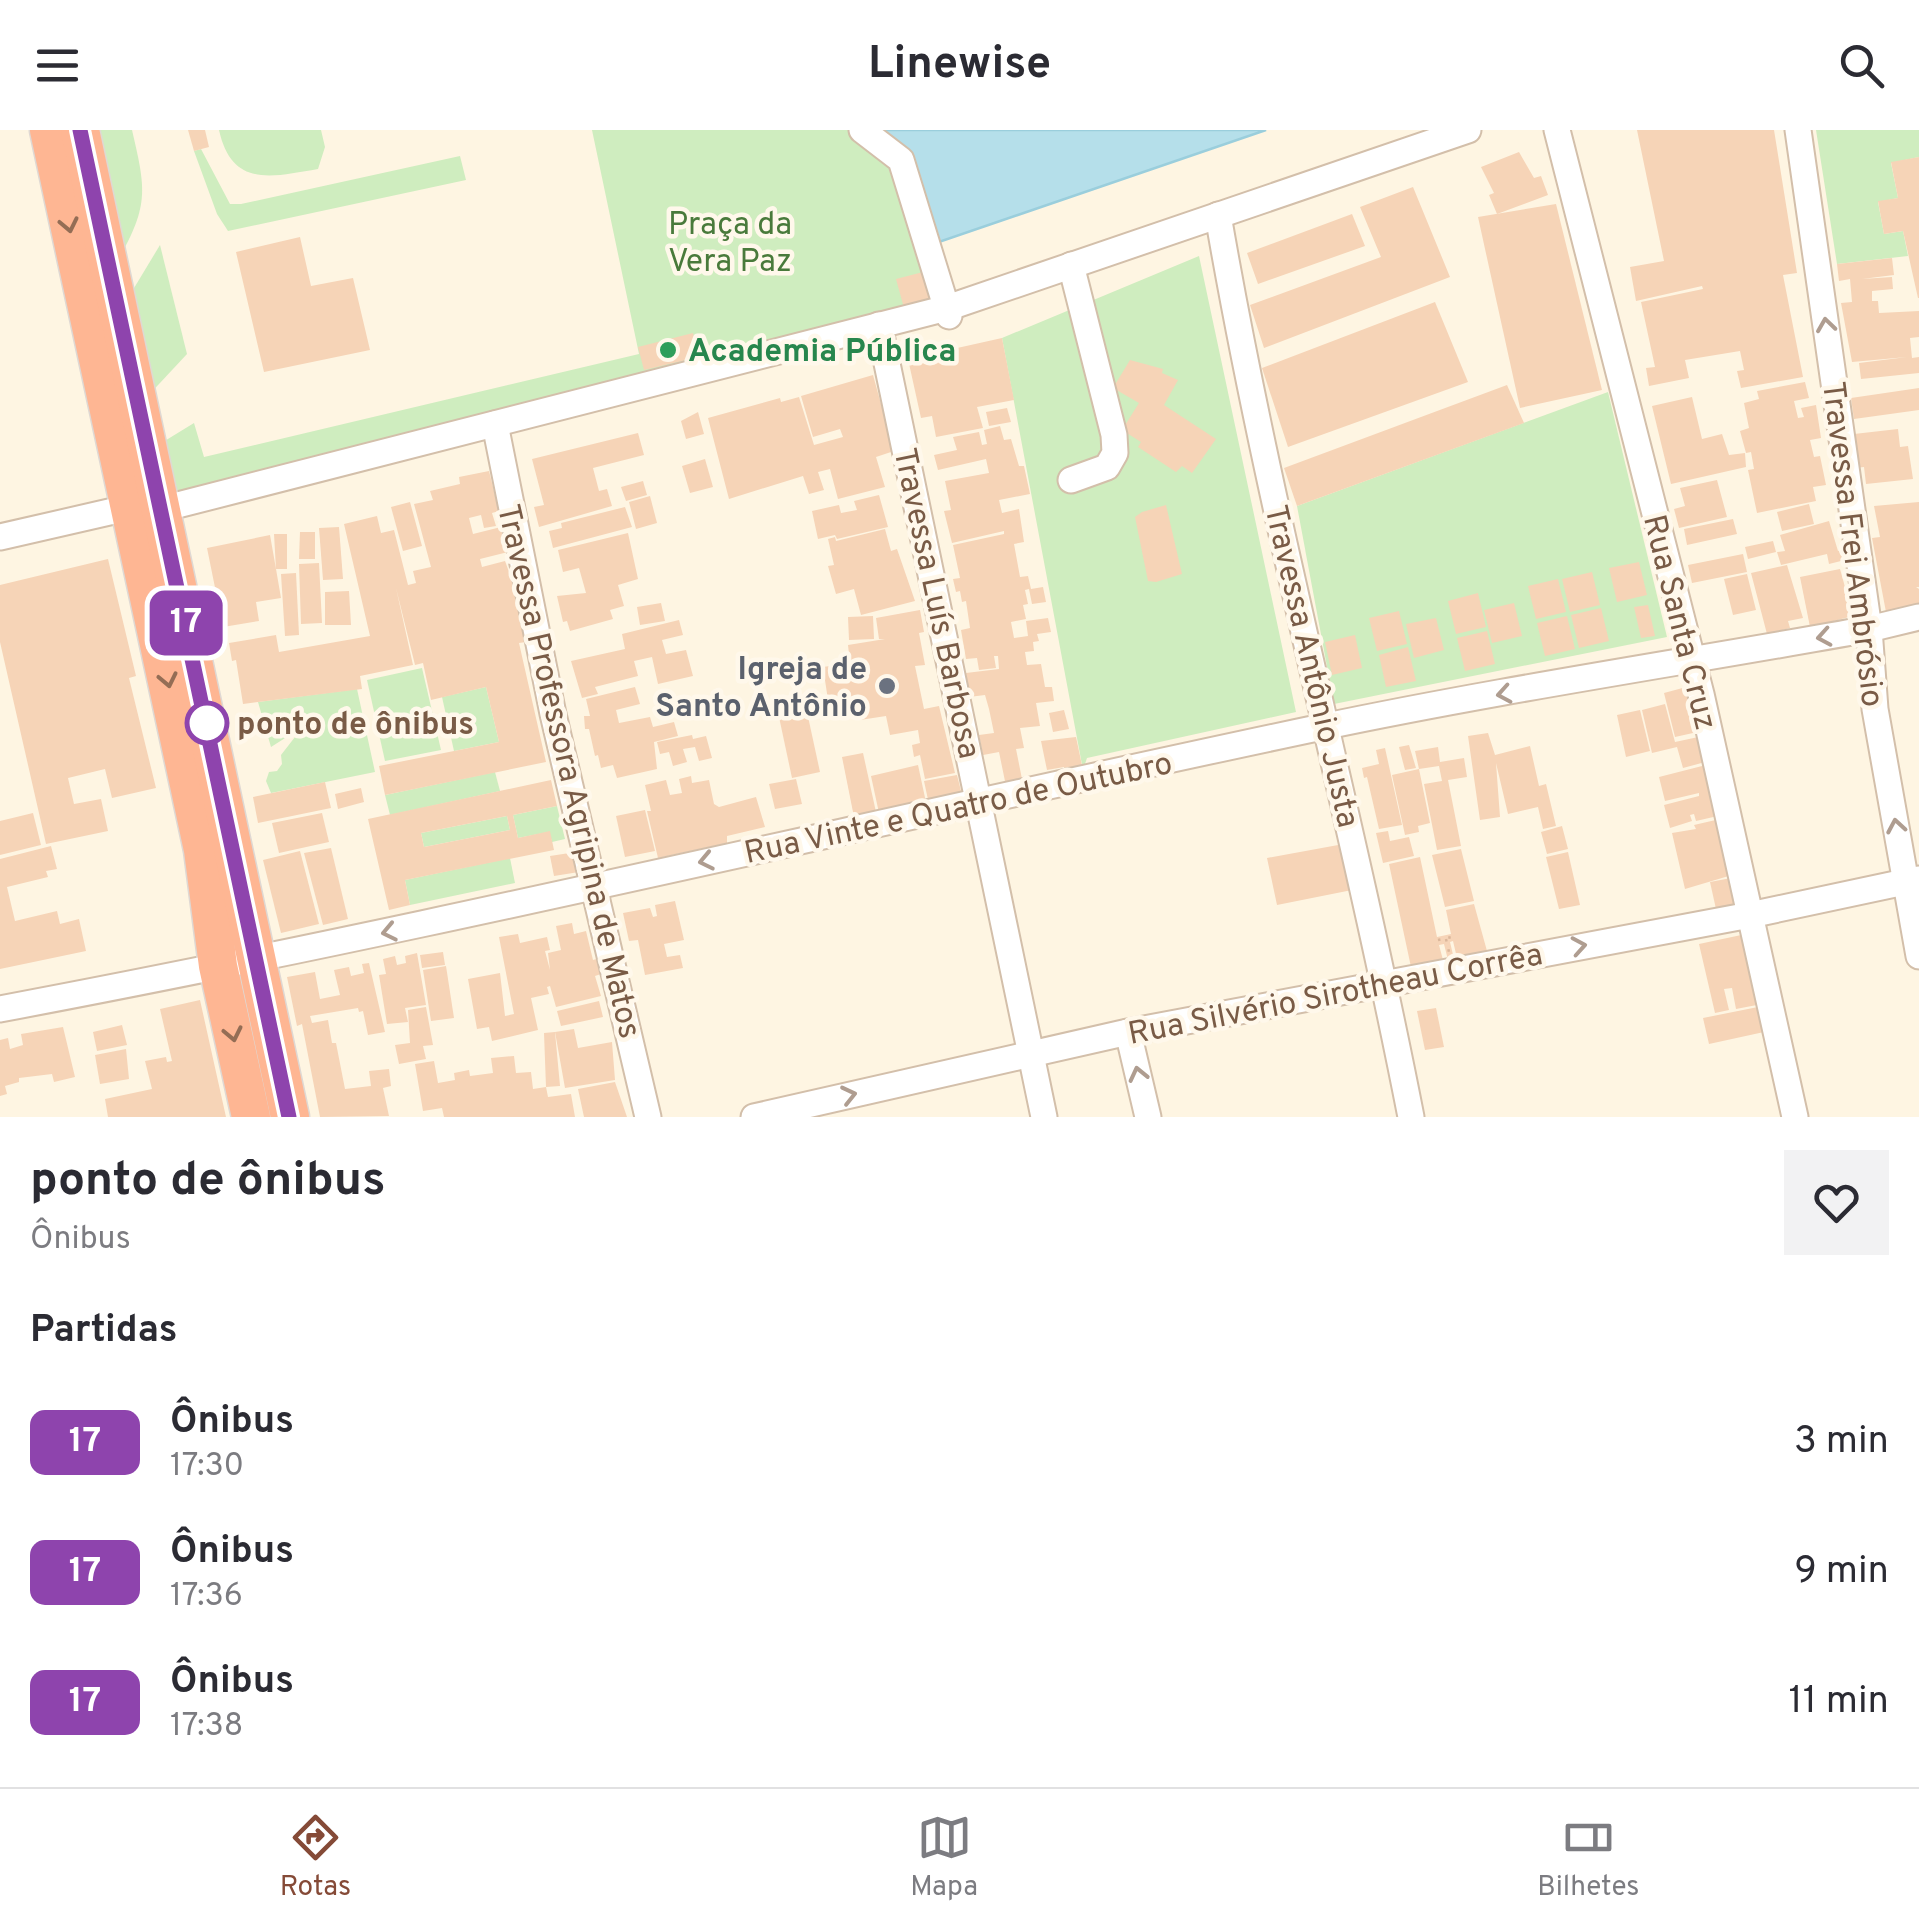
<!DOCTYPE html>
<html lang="pt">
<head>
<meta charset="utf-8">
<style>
  body { margin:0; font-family:Overpass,sans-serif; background:#f2f2f3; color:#2b2b33; height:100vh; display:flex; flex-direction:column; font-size:38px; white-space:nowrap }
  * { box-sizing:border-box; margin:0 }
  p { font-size:32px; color:#7c7c81 }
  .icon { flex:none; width:55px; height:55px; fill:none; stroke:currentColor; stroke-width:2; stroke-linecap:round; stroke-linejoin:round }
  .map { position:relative; height:987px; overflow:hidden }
  .sheet { display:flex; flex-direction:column; background:#fff; flex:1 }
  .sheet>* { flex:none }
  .badge { padding:0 20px; border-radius:15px; font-size:35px; line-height:65px }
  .map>.badge { position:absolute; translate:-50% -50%; box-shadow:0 0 0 5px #fff }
  h2 { padding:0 30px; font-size:38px; line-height:90px }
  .round { display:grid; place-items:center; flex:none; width:105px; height:105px; border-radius:0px; background:#f2f2f3 }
  .overview { display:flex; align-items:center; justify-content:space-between; height:170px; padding:0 30px }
  h1 { font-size:48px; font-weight:700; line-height:75px }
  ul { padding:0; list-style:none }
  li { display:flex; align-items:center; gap:30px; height:130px; padding:0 30px }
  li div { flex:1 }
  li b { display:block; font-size:38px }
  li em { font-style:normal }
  li .badge { min-width:110px; font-weight:700; text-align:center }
  header { display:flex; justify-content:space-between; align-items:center; height:130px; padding:0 30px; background:#fff; font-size:45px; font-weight:700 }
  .menu { display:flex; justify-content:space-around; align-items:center; height:140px; border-top:2px solid #e1e1e2; background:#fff; font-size:28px; color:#7c7c81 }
  .menu a { display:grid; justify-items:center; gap:5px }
  .menu .current { color:#854a37 }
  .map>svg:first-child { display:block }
</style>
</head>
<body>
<header><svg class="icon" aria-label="menu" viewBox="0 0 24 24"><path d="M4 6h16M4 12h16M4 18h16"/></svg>Linewise<svg class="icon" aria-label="search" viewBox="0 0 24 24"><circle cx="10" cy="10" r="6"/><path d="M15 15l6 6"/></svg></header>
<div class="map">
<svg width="1919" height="987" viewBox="0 0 1919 987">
  <rect width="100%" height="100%" fill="#fef5e2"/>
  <!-- green -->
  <g fill="#cfedbf">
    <path d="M90,0H132C146,60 149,75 118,130Z"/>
    <path d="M219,0H321L325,17L318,39C271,47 232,58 219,0Z"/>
    <polygon points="592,0 870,0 908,28 954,168 177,367 163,312 194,293 204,327 639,224"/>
    <polygon points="1816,0 1919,0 1919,27 1891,33 1898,68 1878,72 1884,104 1903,101 1908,126 1837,134"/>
    <polygon points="201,19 230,74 241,74 460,26 466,50 228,101 217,84 194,21"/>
    <polygon points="160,115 187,224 145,269 125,173"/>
    <polygon points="1199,126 1296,582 1087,628 1083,640 1002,208"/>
    <polygon points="1608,262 1667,507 1334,574 1297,376"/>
    <polygon points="422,538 441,620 385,631 367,550"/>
    <polygon points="486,557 499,612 454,621 442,567"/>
    <polygon points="357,559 375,642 271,663 266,651 269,642 277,641 282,634 281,625 295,607 293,603 271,617 258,572"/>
    <polygon points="495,642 500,661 390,685 385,665"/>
    <polygon points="557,676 565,709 552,712 549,702 518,708 513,685"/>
    <polygon points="507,686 510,700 424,717 421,703"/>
    <polygon points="510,728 515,753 410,775 405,750"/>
  </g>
  <!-- water -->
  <polygon fill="#b5dfea" stroke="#9acedc" stroke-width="2.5" points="870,0 1266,0 936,113"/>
  <!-- building -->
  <g fill="#f6d4b7" fill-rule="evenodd">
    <polygon points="188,0 205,0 209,17 194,21"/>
    <polygon points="1637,0 1774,0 1797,143 1783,145 1803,247 1741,258 1737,241 1744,240 1740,221 1685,230 1689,248 1649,256 1646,238 1655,237 1641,172 1703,159 1702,156 1636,171 1630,137 1664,131"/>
    <polygon points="1519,22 1534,48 1541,46 1548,65 1497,84 1489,65 1494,63 1481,37"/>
    <polygon points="1919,27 1919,168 1918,168 1903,101 1884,104 1878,71 1898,68 1891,32"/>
    <polygon points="1413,57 1450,147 1264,218 1250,175 1381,127 1360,77"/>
    <polygon points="1556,74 1602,260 1520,278 1478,87"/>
    <polygon points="1352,84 1365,116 1258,154 1247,123"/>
    <polygon points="300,107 311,156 353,148 370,220 264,242 236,122"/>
    <polygon points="1892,128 1894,145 1862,149 1892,147 1893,159 1872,161 1872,171 1878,171 1879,183 1919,181 1919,207 1910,208 1912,228 1919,227 1919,243 1861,249 1859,233 1907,227 1852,232 1841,173 1852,172 1850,149 1839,151 1837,134"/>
    <polygon points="927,141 937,170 904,178 896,149"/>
    <polygon points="1435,172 1468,252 1288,317 1262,238"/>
    <polygon points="693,203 699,227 644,240 638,217"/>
    <polygon points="1002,208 1014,270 977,277 983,298 936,307 932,286 921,288 908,229"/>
    <polygon points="1130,230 1163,239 1162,243 1178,250 1164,275 1216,309 1192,343 1182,336 1176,342 1138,317 1141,312 1122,300 1139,273 1113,258"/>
    <polygon points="873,245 894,321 876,327 885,357 838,369 830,339 818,342 824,360 809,364 803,346 729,369 708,288 780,268 781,272 799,267 814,315 843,307 840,299 813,307 801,266"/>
    <polygon points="1805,252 1809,268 1794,271 1798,288 1804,287 1801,278 1816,275 1821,308 1810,310 1814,327 1820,326 1826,355 1813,357 1816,371 1757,383 1748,340 1754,339 1751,322 1746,323 1740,301 1749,298 1744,273 1759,269 1757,261"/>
    <polygon points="1507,255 1524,293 1297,376 1284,338"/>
    <polygon points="1919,258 1919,280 1854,289 1851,268"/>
    <polygon points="1692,267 1702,309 1722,304 1729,325 1745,323 1746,337 1671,354 1652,276"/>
    <polygon points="1007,278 1011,292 989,296 986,282"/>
    <polygon points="698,282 704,304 686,309 681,291"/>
    <polygon points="1000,296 1004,310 1011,309 1019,336 1024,336 1030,364 999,370 1002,383 1019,379 1024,412 1014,414 1020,447 1028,446 1031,459 1043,457 1046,472 1032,474 1029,459 1025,460 1028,474 1023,475 1026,489 1011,492 1014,508 1028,506 1026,491 1048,488 1051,502 1037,504 1039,511 1033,512 1034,521 1025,522 1027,535 1041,534 1045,557 1052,557 1054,571 1036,573 1040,596 1020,598 1024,618 1016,619 1023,654 1006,656 999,622 983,625 979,605 994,603 989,579 985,565 969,567 966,543 999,539 998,526 994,526 996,538 979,540 977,528 966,529 961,500 970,498 966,471 962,472 960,461 956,462 953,449 960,448 953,415 1004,404 1004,401 952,413 944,381 951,380 945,351 989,343 986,329 938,340 934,325 957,320 953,307 979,302 982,315 987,314 984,300"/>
    <polygon points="1898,299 1900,317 1908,316 1913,349 1866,354 1864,337 1855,338 1854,304"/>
    <polygon points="638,303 644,325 593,338 599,361 607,359 612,376 539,397 534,377 544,375 532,329"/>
    <polygon points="705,329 713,357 690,363 682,336"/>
    <polygon points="489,341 499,381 492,383 496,396 484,398 481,385 469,388 473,404 501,397 508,422 480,429 482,437 505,431 513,453 526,512 519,513 546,632 385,665 379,636 499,612 486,557 431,570 423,533 415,535 396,458 413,535 360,546 362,559 243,574 236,530 232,531 229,513 276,505 279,522 370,506 344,394 377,386 381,403 394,400 408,455 416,453 413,441 431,437 414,374 433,370 430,361 460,354 459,347"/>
    <polygon points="1717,350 1727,387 1679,398 1674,379 1685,376 1680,358"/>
    <polygon points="643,351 647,365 626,371 621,357"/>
    <polygon points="879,365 888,397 837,409 835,405 818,409 812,381 839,375 841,383 857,380 854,371"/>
    <polygon points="650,366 657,393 636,399 629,372"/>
    <polygon points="410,372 422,416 403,421 391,377"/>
    <polygon points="1919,372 1919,457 1916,457 1919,459 1919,475 1886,482 1872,408 1880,407 1874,376"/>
    <polygon points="1809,374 1814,394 1782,401 1777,382"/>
    <polygon points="1166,375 1182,444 1156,452 1148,451 1135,387 1142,382"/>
    <polygon points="625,377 632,397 553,418 549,401 562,398 561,393"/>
    <polygon points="1733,389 1737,404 1687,415 1684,399"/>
    <polygon points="1829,391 1838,421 1842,420 1845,430 1829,434 1827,424 1781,435 1777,422 1785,421 1780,405"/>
    <polygon points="339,397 343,449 323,450 319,398"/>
    <polygon points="885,399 891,421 897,419 915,471 861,485 854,459 836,464 828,436 834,435 828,409 835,407 836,411"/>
    <polygon points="300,402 315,402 315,429 299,429"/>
    <polygon points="628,403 638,449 618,455 624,476 610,480 613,489 570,501 567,491 563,492 557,466 586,463 579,438 563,442 558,420"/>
    <polygon points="274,404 287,404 287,439 276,439 281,468 256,472 259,491 223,497 207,418 270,405 276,439"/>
    <polygon points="1773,411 1776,422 1748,429 1745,417"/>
    <polygon points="1743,424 1747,442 1692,453 1688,435"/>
    <polygon points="108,429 136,546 129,548 156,658 112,668 105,639 68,648 74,674 101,669 108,701 46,714 0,512 0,455"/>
    <polygon points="1639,432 1647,465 1617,472 1609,438"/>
    <polygon points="319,433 322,493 301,494 299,434"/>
    <polygon points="1787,435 1803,488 1788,491 1790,498 1767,504 1751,443"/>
    <polygon points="1840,439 1853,486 1810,497 1800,447"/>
    <polygon points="1592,442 1600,475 1570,482 1562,449"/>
    <polygon points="296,443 299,505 285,506 281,444"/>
    <polygon points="1747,444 1756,480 1733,485 1724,449"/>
    <polygon points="1558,449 1566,482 1536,489 1528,456"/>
    <polygon points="349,461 351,495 325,495 325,462"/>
    <polygon points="1478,463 1486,497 1456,504 1448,471"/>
    <polygon points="661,473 665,491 640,495 637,477"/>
    <polygon points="1514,473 1522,506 1492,513 1484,480"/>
    <polygon points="1648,475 1655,506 1641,508 1634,477"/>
    <polygon points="1601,478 1609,511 1579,518 1571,485"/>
    <polygon points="920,480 924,502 919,503 925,535 915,536 924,579 939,576 955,643 925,649 920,625 914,627 912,615 920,613 918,600 890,605 886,586 860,590 856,566 828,570 823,537 850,533 848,515 885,509 879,509 876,488"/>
    <polygon points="1399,481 1407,514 1377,521 1369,488"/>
    <polygon points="873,486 874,509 849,510 848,487"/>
    <polygon points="1567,486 1575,519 1545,526 1537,493"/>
    <polygon points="1436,488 1444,520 1414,528 1406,494"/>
    <polygon points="679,490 683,505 662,510 666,524 686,520 693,546 658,554 652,527 634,531 638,546 595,557 598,564 582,568 571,531 625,519 622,504"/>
    <polygon points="1487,501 1495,534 1465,541 1457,508"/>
    <polygon points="1355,505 1362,538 1332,545 1325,512"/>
    <polygon points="1408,517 1416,551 1386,557 1379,525"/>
    <polygon points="1690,556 1702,601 1675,607 1664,563"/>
    <polygon points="635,557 640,574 616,580 619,593 650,587 653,597 674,592 678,606 654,612 657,639 617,648 613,635 601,638 598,625 595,626 589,599 585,599 584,586 590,586 586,569"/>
    <polygon points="1665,574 1675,612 1703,606 1709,631 1683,638 1677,617 1652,623 1642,580"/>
    <polygon points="1064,580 1069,599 1053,602 1049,583"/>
    <polygon points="1640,580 1650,621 1626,627 1617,585"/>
    <polygon points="807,582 820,642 792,648 779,587"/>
    <polygon points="1488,603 1495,625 1530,616 1539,656 1546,654 1556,696 1543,699 1538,677 1508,684 1496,633 1500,687 1480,690 1468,606"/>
    <polygon points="692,605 693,609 706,606 712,628 699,631 695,617 683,619 687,632 673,636 669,622 660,624 657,612"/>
    <polygon points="1076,607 1083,640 1065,644 1064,637 1047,640 1041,611"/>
    <polygon points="1409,615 1416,638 1405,640 1399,617"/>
    <polygon points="1438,617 1440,632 1464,628 1467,647 1448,650 1461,716 1437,720 1424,654 1442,651 1439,636 1419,639 1430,693 1418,696 1419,702 1405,705 1392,645 1419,639 1415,621"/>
    <polygon points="1385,618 1402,695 1379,699 1367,647 1364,648 1362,638 1379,634 1376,620"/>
    <polygon points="863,623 876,682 854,687 842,627"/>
    <polygon points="918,635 927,677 879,683 871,646"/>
    <polygon points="1706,635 1722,685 1696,691 1694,684 1690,685 1692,691 1670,698 1664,675 1699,666 1699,663 1665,671 1659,647"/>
    <polygon points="957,645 963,669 930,679 924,651"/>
    <polygon points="691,646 692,653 709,650 714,674 719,677 756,667 765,697 727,706 727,713 658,728 647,681 651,681 645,655 666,650 670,665 682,663 679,649"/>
    <polygon points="796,649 802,674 775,679 769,654"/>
    <path d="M551,650L557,676L513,685L518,708L550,701L554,720L405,750L410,775L389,780L368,689ZM507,686L510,700L424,717L421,703Z"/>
    <polygon points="325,652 331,678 258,693 253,667"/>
    <polygon points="361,658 364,672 338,679 335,664"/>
    <polygon points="645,680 655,721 625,727 616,686"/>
    <polygon points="33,683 41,715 0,725 0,691"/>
    <polygon points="322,683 329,712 279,723 272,693"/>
    <polygon points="1720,689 1732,745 1685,759 1672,703 1696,699 1694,695"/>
    <polygon points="1562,696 1568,719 1547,724 1541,702"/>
    <polygon points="1388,701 1390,711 1409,707 1414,726 1383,733 1376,703"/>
    <polygon points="1349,713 1362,758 1277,775 1267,728"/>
    <polygon points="51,716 57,739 46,741 48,747 7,757 15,791 57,781 60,794 79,789 86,821 0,839 0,729"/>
    <polygon points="331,718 348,789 323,795 304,723"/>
    <polygon points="1461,719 1474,771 1445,777 1432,725"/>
    <polygon points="300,721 319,794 281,803 263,730"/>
    <polygon points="576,722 579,742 554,746 550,726"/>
    <polygon points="1568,722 1580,775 1559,779 1546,727"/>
    <polygon points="1420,727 1437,807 1451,804 1446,780 1474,774 1487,821 1457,828 1453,811 1450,812 1454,829 1448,830 1444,814 1439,815 1443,830 1411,837 1389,734"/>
    <polygon points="1731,748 1737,774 1716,779 1710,752"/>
    <polygon points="675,771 684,810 664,814 667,827 680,825 683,838 645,845 638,810 629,811 623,783 650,778 653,787 657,786 655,775"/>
    <polygon points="572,793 574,804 586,801 593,830 600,828 604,843 595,846 601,866 556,877 550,856 547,857 549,864 531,868 538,900 492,911 489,897 477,899 468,849 500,843 505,886 514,884 499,807 518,804 520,813 547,807 550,820 545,821 550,840 548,823 561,820 556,796"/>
    <polygon points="1746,804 1762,874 1736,879 1732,858 1724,859 1729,880 1715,883 1699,814"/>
    <polygon points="443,822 445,835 422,838 420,825"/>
    <polygon points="417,823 426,875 405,878 408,892 387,894 379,845 386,844 383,829 395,826 397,835 406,833 405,826"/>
    <polygon points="369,833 385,902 368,905 363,881 359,882 358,878 310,886 312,893 328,890 332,913 336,913 345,959 371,956 369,941 389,939 391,956 383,958 389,986 320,987 302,894 297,896 287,847 315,842 320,869 340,865 334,840 349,837 351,846 364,843 362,834"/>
    <polygon points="446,836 454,888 431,891 423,840"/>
    <polygon points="200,870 226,987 108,987 105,969 152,959 145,931 166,927 167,932 172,931 160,879"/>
    <polygon points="599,871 603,887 561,896 557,881"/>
    <polygon points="426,877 433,915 423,916 426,929 399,934 395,915 410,913 408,880"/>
    <polygon points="1758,877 1764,902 1709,914 1703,888"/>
    <polygon points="1436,878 1444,917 1425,920 1417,881"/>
    <polygon points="122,895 127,915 97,921 93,902"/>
    <polygon points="63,897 75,947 54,952 52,944 19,948 19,952 5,956 7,964 0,966 0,910 8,908 10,919 23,915 21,904"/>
    <polygon points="574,899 578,918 612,912 615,950 565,958 555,902"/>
    <polygon points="555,902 560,956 546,957 544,903"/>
    <polygon points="126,919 129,949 100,954 95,925"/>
    <polygon points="514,926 516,943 531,942 533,959 546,957 548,967 571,964 575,987 444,987 442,978 423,981 415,934 434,931 438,953 455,950 454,943 469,940 470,946 493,943 491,928"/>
    <polygon points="615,952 627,987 584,987 578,959"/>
  </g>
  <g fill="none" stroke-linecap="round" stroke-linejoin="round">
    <!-- minor casing -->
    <g stroke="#d3bfaa" stroke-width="29">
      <g id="minor">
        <polyline points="862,0 901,30 949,186"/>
        <polyline points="1557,0 1701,564 1795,987"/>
        <polyline points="1798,0 1869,499 1875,579 1919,826"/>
        <path d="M1218,85C1270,388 1352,685 1411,987"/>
        <polyline points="1071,135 1114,305 1115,323 1107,337 1071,350"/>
        <polyline points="879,195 1044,987"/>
        <polyline points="495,294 553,584 648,987"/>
        <polyline points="0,407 131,377 162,379 947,178 1468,0"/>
        <path d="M0,879C443,796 881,690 1322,597C1503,559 1686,532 1869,499L1919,487"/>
        <polyline points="1128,902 1148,987"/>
        <polyline points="754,987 1128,902 1750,785 1919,749"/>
      </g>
    </g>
    <!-- highway casing -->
    <g stroke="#dfd8d3" stroke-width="41">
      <g id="highway">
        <polyline points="49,0 203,720 218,836 251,987"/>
        <polyline points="80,0 290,987"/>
      </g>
    </g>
    <!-- path -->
    <g stroke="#dbb79a" stroke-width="2.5" stroke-dasharray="2.5 8" stroke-linecap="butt">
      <polyline points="1446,809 1449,822"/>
      <polyline points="1438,810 1452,807"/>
    </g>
    <!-- minor -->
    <use href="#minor" stroke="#fff" stroke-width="25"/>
    <!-- highway -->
    <use href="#highway" stroke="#feb693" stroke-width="38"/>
  </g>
  <!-- one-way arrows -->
  <defs><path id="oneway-chevron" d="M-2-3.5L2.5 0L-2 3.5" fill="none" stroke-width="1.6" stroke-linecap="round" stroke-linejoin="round" transform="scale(2.5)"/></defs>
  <g stroke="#946d55">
    <use href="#oneway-chevron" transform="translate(69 95) rotate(78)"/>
    <use href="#oneway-chevron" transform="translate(168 550) rotate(78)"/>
    <use href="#oneway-chevron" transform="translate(233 904) rotate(78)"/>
  </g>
  <g stroke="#af9d90">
    <use href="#oneway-chevron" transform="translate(1826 195) rotate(-98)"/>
    <use href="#oneway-chevron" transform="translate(1824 507) rotate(170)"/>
    <use href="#oneway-chevron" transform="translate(1504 564) rotate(170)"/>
    <use href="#oneway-chevron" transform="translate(1896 696) rotate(-100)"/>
    <use href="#oneway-chevron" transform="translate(706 731) rotate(168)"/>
    <use href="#oneway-chevron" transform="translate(389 802) rotate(168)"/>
    <use href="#oneway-chevron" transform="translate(1579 816) rotate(-10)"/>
    <use href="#oneway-chevron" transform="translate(1138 944) rotate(-103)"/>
    <use href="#oneway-chevron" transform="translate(849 965) rotate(-13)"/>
  </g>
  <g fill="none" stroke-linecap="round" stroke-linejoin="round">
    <!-- line casing -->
    <g stroke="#fff" stroke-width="22">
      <polyline id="line" points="80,0 289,987"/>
    </g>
    <!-- line -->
    <use href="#line" stroke="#8e44ad" stroke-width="15"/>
  </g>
  <!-- markers -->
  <circle fill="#2e9e5b" stroke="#fff8eb" stroke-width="4" cx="668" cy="220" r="10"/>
  <circle fill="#6b7280" stroke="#fff8eb" stroke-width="4" cx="887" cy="556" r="10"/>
  <circle fill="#fff" stroke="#8e44ad" stroke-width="5" cx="207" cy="593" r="20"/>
  <g text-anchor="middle" stroke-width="9" stroke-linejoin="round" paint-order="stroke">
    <!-- park labels -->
    <g font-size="32" fill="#497a3b" stroke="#fff8eb">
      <text x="730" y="104">Praça da<tspan x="730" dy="37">Vera Paz</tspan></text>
    </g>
    <!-- leisure labels -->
    <g font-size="32" font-weight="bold" fill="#27864d" stroke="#fff8eb" text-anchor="start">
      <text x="688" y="231">Academia Pública</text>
    </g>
    <!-- street labels -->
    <g font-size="32" fill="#795b46" stroke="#fff8eb">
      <text transform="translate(1854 414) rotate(83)" y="11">Travessa Frei Ambrósio</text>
      <text transform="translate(938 473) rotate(78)" y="11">Travessa Luís Barbosa</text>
      <text transform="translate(1681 492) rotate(76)" y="11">Rua Santa Cruz</text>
      <text transform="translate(1313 536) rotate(77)" y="11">Travessa Antônio Justa</text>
      <text transform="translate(570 641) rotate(77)" y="11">Travessa Professora Agripina de Matos</text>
      <text transform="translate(958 677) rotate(-12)" y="11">Rua Vinte e Quatro de Outubro</text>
      <text transform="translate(1335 863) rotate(-11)" y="11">Rua Silvério Sirotheau Corrêa</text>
    </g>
    <!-- worship labels -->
    <g font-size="32" font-weight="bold" fill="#5b616d" stroke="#fff8eb" text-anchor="end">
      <text x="867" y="549">Igreja de<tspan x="867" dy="37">Santo Antônio</tspan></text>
    </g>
    <!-- stop labels -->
    <g font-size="32" font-weight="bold" fill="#795b46" stroke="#fff8eb" text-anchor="start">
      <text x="237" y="604">ponto de ônibus</text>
    </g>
  </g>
</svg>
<b class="badge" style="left:186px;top:493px;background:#8e44ad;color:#fff">17</b>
</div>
<section class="sheet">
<div class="overview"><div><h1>ponto de ônibus</h1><p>Ônibus</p></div><a class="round"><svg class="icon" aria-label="heart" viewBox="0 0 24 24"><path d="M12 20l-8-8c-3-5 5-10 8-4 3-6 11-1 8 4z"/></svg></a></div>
<h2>Partidas</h2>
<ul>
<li><span class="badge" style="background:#8e44ad;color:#fff">17</span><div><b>Ônibus</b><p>17:30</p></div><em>3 min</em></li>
<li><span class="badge" style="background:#8e44ad;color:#fff">17</span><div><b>Ônibus</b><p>17:36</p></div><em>9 min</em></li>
<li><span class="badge" style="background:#8e44ad;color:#fff">17</span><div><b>Ônibus</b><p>17:38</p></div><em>11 min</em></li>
</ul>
</section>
<nav class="menu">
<a class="current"><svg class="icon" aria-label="directions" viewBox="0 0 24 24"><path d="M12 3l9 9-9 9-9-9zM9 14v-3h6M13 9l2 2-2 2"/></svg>Rotas</a>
<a><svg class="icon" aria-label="map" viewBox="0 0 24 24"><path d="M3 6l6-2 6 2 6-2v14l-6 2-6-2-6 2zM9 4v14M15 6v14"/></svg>Mapa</a>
<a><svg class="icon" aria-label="tickets" viewBox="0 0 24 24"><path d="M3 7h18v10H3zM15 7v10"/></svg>Bilhetes</a>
</nav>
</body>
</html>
